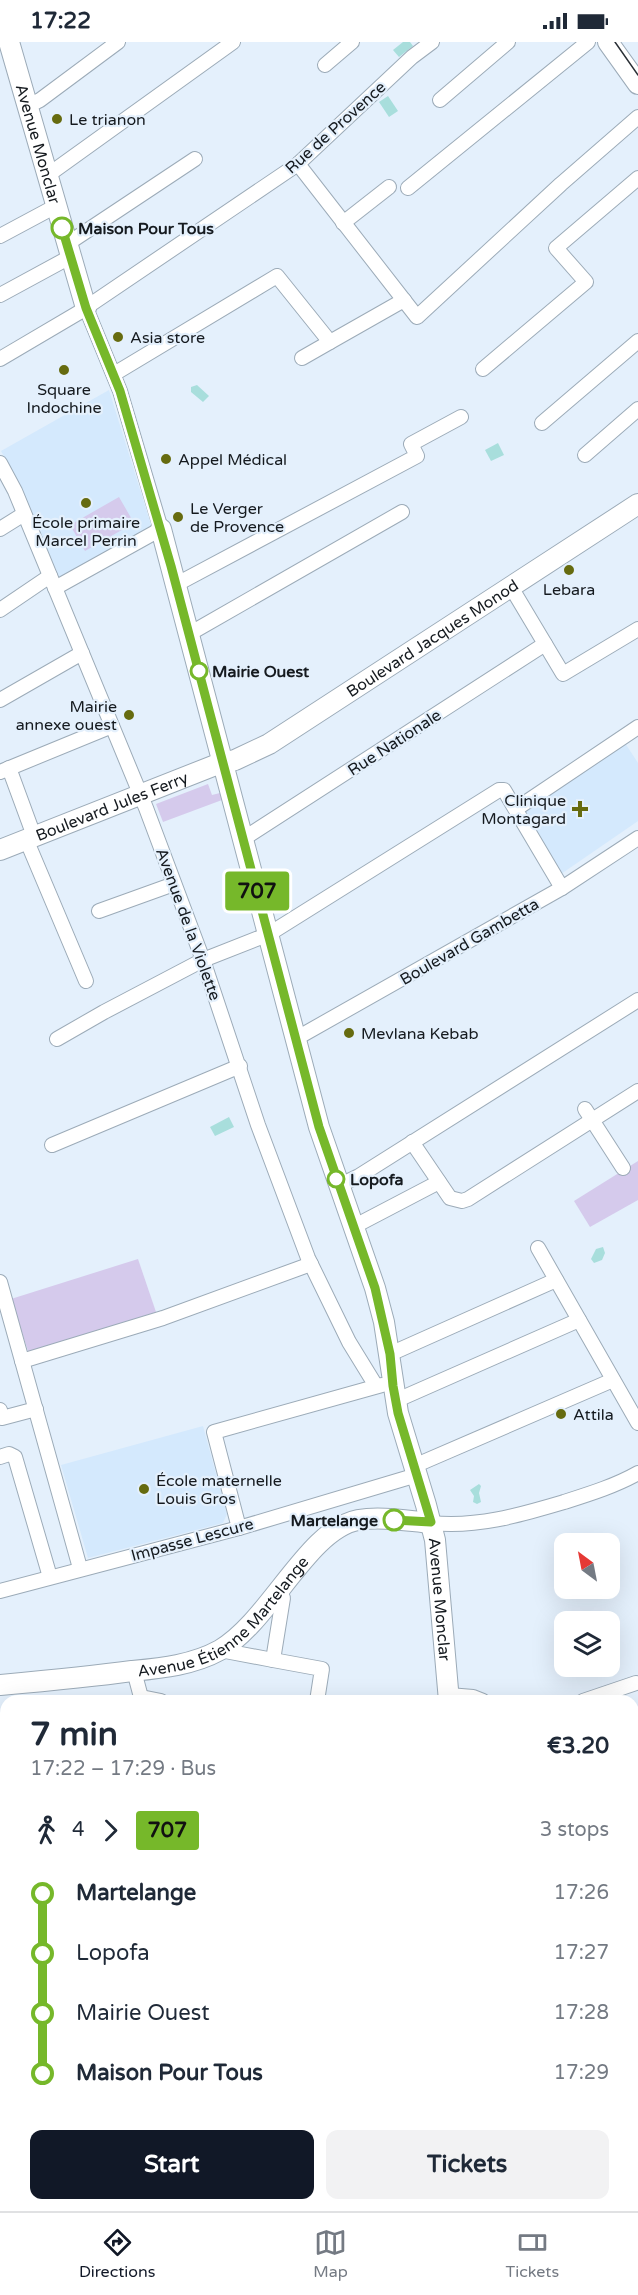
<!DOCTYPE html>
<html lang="en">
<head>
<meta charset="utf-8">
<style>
  body { margin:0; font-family:"Varela Round",sans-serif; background:#f2f2f3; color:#1f2937; height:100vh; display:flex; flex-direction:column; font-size:22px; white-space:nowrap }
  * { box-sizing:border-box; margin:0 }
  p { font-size:20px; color:#747a83 }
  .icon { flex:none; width:33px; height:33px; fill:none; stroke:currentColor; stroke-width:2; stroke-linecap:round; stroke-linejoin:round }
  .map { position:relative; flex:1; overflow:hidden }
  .panel { position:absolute; left:0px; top:1653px; width:639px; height:516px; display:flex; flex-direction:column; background:#fff; border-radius:18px 18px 0 0; box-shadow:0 6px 24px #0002 }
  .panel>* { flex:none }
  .badge { padding:0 12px; border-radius:4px; font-size:21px; line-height:39px }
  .needle { width:39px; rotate:328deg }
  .tools { position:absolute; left:554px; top:1491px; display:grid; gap:12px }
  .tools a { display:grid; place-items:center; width:66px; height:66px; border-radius:12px; background:#fff; box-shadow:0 6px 24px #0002; font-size:30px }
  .map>.badge { position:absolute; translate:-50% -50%; box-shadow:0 0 0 3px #fff }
  .legs { display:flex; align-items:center; gap:9px; height:66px; padding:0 30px; font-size:20px }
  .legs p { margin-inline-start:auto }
  .summary { display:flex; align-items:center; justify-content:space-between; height:102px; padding:0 30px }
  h1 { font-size:33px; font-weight:800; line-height:45px }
  .action { display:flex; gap:12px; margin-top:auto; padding:12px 30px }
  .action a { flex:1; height:69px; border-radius:12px; background:#111827; color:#fff; font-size:24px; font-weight:800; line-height:69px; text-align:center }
  .action a+a { background:#f2f2f3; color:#1f2937 }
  ul { padding:0 30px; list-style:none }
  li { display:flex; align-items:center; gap:21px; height:60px; font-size:22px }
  li i { display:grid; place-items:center; width:9px; height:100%; margin:0 8px; background:currentColor }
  li i::after { content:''; width:15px; height:15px; margin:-8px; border:4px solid; border-radius:50%; background:#fff }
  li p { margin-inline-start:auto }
  li:first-child i { background:linear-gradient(#0000 50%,currentColor 0) }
  li:last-child i { background:linear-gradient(currentColor 50%,#0000 0) }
  .status { display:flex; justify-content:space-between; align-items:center; height:42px; padding:0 30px; background:#fff; direction:ltr }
  .status svg { height:16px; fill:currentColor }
  .tabs { display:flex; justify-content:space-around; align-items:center; height:84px; border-top:2px solid #e0e1e3; background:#fff; font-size:16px; color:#747a83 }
  .tabs a { display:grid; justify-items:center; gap:3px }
  .tabs .selected { color:#111827 }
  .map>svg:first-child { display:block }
</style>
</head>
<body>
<div class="status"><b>17:22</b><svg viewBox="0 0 49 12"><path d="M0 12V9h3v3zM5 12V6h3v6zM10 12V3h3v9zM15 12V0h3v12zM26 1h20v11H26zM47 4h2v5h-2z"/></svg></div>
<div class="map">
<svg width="638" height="2169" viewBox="0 0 638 2169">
  <rect width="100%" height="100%" fill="#e4f0fc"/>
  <!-- built -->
  <g fill="#d4e9fd">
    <polygon points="109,348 152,486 60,537 17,437 1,409"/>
    <polygon points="623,698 638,721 638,779 561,832 522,769"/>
    <polygon points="203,1384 227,1472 223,1481 88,1516 61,1423"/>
  </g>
  <!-- green -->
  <g fill="#d5caec">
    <polygon points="119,455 134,481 85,509 70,483"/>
    <polygon points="208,742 212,753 220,751 222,758 163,780 156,762"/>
    <polygon points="638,1119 638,1158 590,1185 574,1159"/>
    <polygon points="138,1217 156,1270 29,1312 11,1257"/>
  </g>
  <!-- water -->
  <g fill="#a8dedc">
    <polygon points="403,0 410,0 413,4 399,15 393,8"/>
    <polygon points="388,54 398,69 389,75 379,60"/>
    <polygon points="197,343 209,354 203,360 191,350 191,345"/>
    <polygon points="498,401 504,413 491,419 485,408"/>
    <polygon points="229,1075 234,1085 215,1094 210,1085"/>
    <polygon points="603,1205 605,1211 602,1218 594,1221 591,1217 596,1207"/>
    <polygon points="479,1442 481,1444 479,1451 481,1460 477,1462 473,1460 474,1454 470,1448"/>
  </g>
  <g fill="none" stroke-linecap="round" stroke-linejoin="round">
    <!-- street casing -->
    <g stroke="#9cabb8" stroke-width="16">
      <g id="street">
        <polyline points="325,23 352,0"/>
        <polyline points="440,58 508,0"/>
        <polyline points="28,64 40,58 118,0"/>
        <polyline points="298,122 417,275 561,142 638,75"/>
        <polyline points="48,133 233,0"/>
        <polyline points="408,146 588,0"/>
        <polyline points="343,181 389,145"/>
        <polyline points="0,194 56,164"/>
        <polyline points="67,202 195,117"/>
        <polyline points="0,253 70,215"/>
        <polyline points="302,316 330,300"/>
        <polyline points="0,317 78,271 298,122 412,15 432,0"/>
        <polyline points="483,327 586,240 556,206 638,136"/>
        <polyline points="114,332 277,234 330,300 404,258"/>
        <polyline points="542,381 638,299"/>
        <polyline points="585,413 638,367"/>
        <polyline points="0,421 15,449 146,766 203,918 258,1083 308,1216 349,1300 376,1344"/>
        <polyline points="0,487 24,472"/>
        <polyline points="177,542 417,414 411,402 461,375"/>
        <polyline points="511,545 563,632 638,587"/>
        <polyline points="55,546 161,487 120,349 86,266"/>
        <polyline points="0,568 50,534"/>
        <polyline points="189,592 402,470"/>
        <polyline points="0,658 82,611"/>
        <polyline points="9,726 34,794"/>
        <polyline points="0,730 112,684"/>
        <polyline points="516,767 638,685"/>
        <polyline points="26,797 86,939"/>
        <polyline points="243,797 545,602"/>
        <polyline points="99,869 174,842"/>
        <polyline points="297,996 562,846 638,796"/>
        <polyline points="57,997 104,970 203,918 269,892 499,748 504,748 562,846"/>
        <polyline points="585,1067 623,1126"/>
        <polyline points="412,1100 450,1156 462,1159 468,1157 638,1049"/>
        <polyline points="52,1103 240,1024"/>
        <polyline points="338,1144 359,1134 638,958"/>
        <polyline points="353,1185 439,1140"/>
        <polyline points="538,1206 638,1381"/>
        <polyline points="0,1240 80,1526"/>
        <polyline points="390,1312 556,1238"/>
        <polyline points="22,1319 163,1276 311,1222"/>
        <polyline points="395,1359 579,1278"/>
        <polyline points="0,1368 2,1376 36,1367"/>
        <polyline points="0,1415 9,1412 15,1415 50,1535"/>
        <polyline points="414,1424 613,1338"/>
        <path d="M431,1481C477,1486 520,1473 564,1460C589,1452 615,1444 638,1431"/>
        <polyline points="239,1486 214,1390 382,1343"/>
        <polyline points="0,1549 239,1486 417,1433"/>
        <polyline points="279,1550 283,1556 273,1618 322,1627 317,1659"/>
        <polyline points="220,1608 273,1618"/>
        <polyline points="134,1629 142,1659"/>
        <polyline points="449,1653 473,1655 483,1659"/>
        <polyline points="141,1655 161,1659"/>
        <polyline points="583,1659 636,1641"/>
        <polyline points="633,1733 638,1731"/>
        <polyline points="633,1781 638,1786"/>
        <polyline points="0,1805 6,1804"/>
        <polyline points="0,1899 6,1898"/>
        <polyline points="633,1915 638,1914"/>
        <polyline points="633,1957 638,1956"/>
        <polyline points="0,2008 6,2008"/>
        <polyline points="0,2131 6,2130"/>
        <polyline points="193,2169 231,2163"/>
        <polyline points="279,2169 279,2163"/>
        <polyline points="421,2169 421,2163"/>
        <polyline points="507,2169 530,2163"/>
        <polyline points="610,2169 612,2167 630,2163"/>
      </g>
    </g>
    <!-- secondary casing -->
    <g stroke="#9cabb8" stroke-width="22">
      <g id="secondary">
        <path id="s1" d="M9,0L86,266"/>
        <polyline points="608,0 638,42"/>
        <path id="s2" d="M161,487L319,1085L375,1246L384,1280L398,1371L426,1463L435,1498L449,1659"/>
        <path id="s3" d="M0,808L213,724L235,718L269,702L638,462"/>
        <path id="s4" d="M0,1643C44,1639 88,1635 132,1629C162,1626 193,1623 220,1608C270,1579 308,1487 358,1478C381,1474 407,1479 431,1481"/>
        <polyline points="386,2169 386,2163"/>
      </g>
    </g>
    <!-- street -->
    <use href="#street" stroke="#fff" stroke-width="14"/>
    <!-- secondary -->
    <use href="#secondary" stroke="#fff" stroke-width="20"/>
    <!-- tram -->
    <polyline stroke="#2a3036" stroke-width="1.5" points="615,0 638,33"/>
  </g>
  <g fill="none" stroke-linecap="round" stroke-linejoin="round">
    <!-- line-1 casing -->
    <g stroke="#fff" stroke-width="14">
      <polyline id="line-1" points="62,186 86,266 120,349 171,524 319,1085 375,1246 390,1312 393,1344 398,1371 431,1480 394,1478"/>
    </g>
    <!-- line-1 -->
    <use href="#line-1" stroke="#76b82a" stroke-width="9"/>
  </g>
  <!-- markers -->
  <g fill="#666b0f" stroke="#e4f0fc" stroke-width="2">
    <circle cx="57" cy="77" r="6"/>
    <circle cx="118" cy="295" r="6"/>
    <circle cx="64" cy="328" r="6"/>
    <circle cx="166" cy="417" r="6"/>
    <circle cx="86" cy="461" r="6"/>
    <circle cx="178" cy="475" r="6"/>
    <circle cx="569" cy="528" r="6"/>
    <circle cx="129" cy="673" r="6"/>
    <path d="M577 758h6v6h6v6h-6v6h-6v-6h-6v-6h6z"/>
    <circle cx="349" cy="991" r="6"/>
    <circle cx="561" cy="1372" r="6"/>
    <circle cx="144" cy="1447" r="6"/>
  </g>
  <g fill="#fff" stroke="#76b82a" stroke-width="3">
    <circle cx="62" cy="186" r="10"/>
    <circle cx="199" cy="629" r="8"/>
    <circle cx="336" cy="1137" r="8"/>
    <circle cx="394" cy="1478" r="10"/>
  </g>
  <g text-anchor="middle" stroke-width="4.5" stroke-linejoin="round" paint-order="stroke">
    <!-- poi labels -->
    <g font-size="16" fill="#151a1f" stroke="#e4f0fc" text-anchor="start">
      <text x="69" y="83">Le trianon</text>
      <text x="130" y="301">Asia store</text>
      <text x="64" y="353" text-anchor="middle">Square<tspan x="64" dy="18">Indochine</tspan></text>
      <text x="178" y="423">Appel Médical</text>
      <text x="190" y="472">Le Verger<tspan x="190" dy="18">de Provence</tspan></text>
      <text x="86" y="486" text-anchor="middle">École primaire<tspan x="86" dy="18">Marcel Perrin</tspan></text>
      <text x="569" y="553" text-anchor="middle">Lebara</text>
      <text x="117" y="670" text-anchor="end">Mairie<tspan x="117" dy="18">annexe ouest</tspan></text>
      <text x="566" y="764" text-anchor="end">Clinique<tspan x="566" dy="18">Montagard</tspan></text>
      <text x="361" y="997">Mevlana Kebab</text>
      <text x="573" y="1378">Attila</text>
      <text x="156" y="1444">École maternelle<tspan x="156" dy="18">Louis Gros</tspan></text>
    </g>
    <!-- street labels -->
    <g font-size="16" fill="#151a1f" stroke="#e4f0fc">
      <text transform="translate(335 85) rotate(-42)" y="6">Rue de Provence</text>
      <text dy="6" stroke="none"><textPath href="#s1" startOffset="106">Avenue Monclar</textPath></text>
      <text dy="6" stroke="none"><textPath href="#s3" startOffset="484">Boulevard Jacques Monod</textPath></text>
      <text transform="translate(394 700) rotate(-33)" y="6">Rue Nationale</text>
      <text dy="6" stroke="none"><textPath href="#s3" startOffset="120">Boulevard Jules Ferry</textPath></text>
      <text transform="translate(189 882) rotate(70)" y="6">Avenue de la Violette</text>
      <text transform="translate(469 899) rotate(-30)" y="6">Boulevard Gambetta</text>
      <text transform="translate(192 1497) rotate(-15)" y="6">Impasse Lescure</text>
      <text dy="6" stroke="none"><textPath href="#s2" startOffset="1108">Avenue Monclar</textPath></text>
      <text dy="6" stroke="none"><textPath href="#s4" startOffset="244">Avenue Étienne Martelange</textPath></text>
    </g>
    <!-- stop labels -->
    <g font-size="16" font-weight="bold" fill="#151a1f" stroke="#e4f0fc" text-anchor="start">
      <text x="78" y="192">Maison Pour Tous</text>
      <text x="212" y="635">Mairie Ouest</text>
      <text x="350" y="1143">Lopofa</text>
      <text x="378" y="1484" text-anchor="end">Martelange</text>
    </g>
  </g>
</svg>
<div class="tools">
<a><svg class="needle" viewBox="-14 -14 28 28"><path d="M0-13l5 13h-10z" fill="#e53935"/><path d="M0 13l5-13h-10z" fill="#747a83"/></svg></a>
<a><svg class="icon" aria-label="layers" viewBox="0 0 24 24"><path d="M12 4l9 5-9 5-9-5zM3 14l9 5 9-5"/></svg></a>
</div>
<b class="badge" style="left:257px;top:849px;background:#76b82a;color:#111">707</b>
<section class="panel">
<div class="summary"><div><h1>7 min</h1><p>17:22 – 17:29 · Bus</p></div><b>€3.20</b></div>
<div class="legs"><svg class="icon" aria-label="walk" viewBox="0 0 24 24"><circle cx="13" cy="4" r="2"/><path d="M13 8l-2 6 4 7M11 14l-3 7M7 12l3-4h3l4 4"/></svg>4<svg class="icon" aria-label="forward" viewBox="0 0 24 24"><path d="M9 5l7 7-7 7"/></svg><b class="badge" style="background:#76b82a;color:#111">707</b><p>3 stops</p></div>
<ul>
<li><i style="color:#76b82a"></i><b>Martelange</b><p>17:26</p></li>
<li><i style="color:#76b82a"></i><span>Lopofa</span><p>17:27</p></li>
<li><i style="color:#76b82a"></i><span>Mairie Ouest</span><p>17:28</p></li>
<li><i style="color:#76b82a"></i><b>Maison Pour Tous</b><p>17:29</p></li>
</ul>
<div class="action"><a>Start</a><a>Tickets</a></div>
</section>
</div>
<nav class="tabs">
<a class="selected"><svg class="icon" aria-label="directions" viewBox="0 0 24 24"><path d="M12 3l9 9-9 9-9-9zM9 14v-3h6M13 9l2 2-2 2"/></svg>Directions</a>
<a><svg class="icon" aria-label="map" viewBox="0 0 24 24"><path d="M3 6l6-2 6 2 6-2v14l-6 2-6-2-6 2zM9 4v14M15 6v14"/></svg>Map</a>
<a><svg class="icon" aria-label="tickets" viewBox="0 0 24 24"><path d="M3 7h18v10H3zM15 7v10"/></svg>Tickets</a>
</nav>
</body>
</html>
